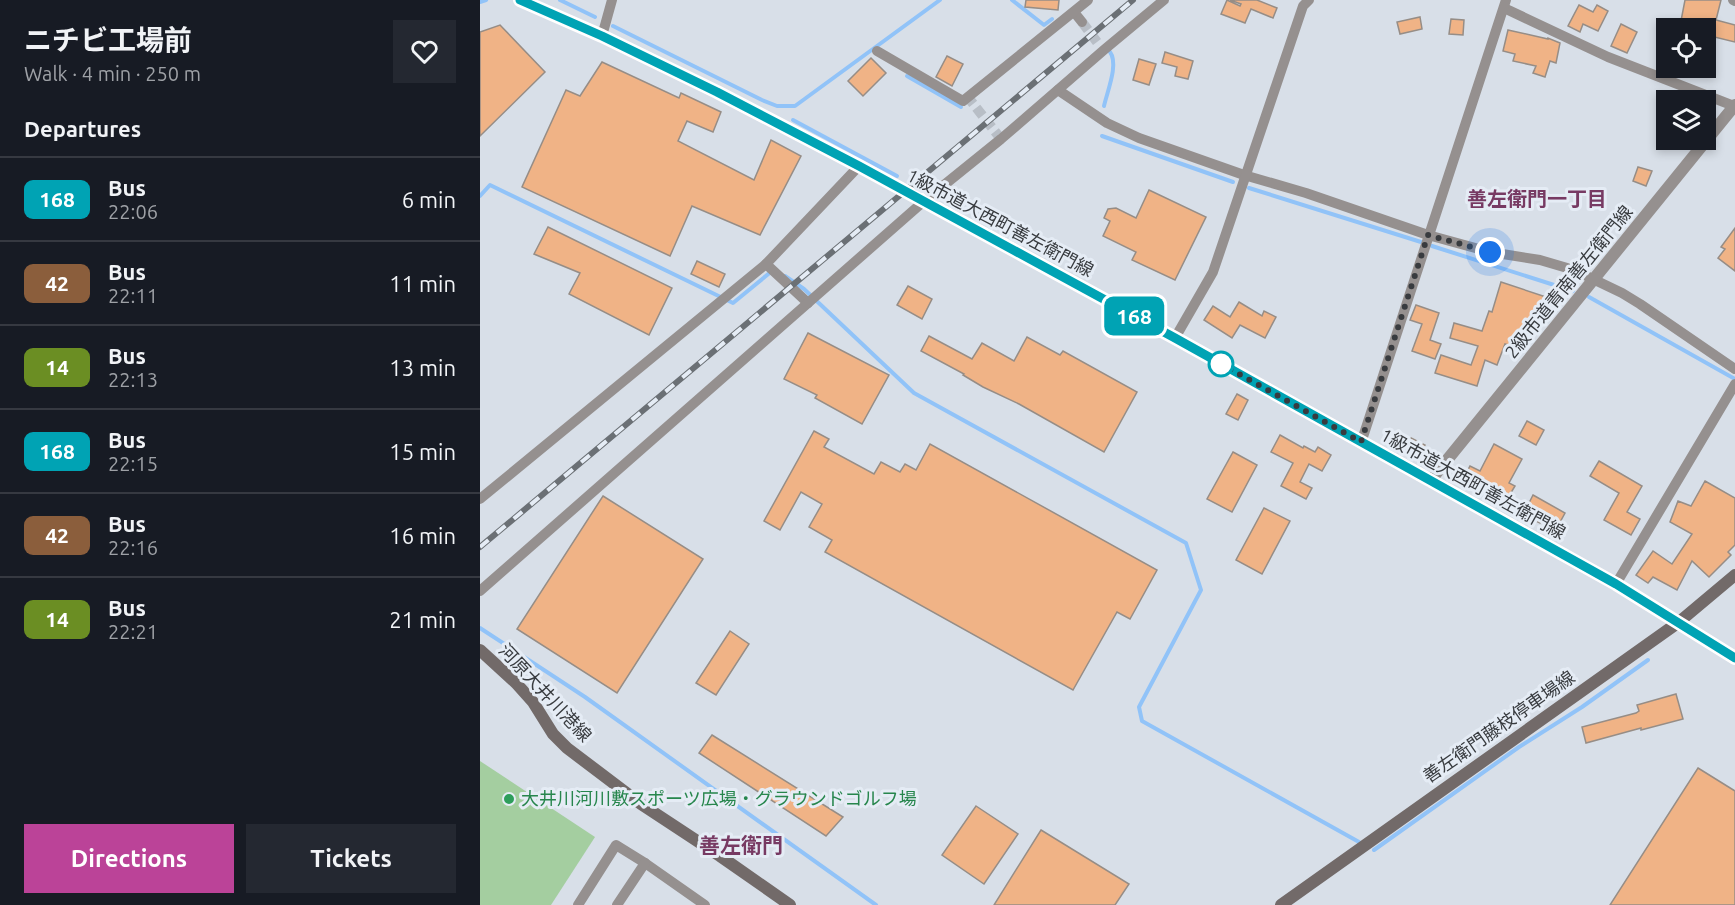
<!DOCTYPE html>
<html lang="en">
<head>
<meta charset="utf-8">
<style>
  body { margin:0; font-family:Ubuntu,"Noto Sans JP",sans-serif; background:#242831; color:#f1f3f6; height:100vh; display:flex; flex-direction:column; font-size:22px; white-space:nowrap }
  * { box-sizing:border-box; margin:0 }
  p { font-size:20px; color:#9ea1a6 }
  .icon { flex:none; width:33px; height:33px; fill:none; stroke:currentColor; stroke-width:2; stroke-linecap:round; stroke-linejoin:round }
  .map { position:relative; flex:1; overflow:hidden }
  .drawer { display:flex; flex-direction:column; background:#171b24; width:480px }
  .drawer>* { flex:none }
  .badge { padding:0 12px; border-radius:9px; font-size:21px; line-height:39px }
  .tools { position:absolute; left:1176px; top:18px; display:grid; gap:12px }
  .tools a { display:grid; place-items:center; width:60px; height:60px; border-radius:0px; background:#171b24; box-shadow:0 3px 9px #0003; font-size:30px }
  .you { position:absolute; width:30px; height:30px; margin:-15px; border:4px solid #fff; border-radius:50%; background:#1a73e8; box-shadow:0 0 0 9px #1a73e833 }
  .map>.badge { position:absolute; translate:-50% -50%; box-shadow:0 0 0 3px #fff }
  h2 { padding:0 24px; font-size:22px; line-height:54px }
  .round { display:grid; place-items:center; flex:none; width:63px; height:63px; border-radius:0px; background:#242831 }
  .summary { display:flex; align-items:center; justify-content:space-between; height:102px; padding:0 24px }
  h1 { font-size:28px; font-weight:700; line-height:45px }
  .button { display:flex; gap:12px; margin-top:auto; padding:12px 24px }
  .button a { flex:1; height:69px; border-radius:0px; background:#bb4398; color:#fff; font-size:24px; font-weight:700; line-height:69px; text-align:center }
  .button a+a { background:#242831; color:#f1f3f6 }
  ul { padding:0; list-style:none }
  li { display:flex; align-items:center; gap:18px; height:84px; padding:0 24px; border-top:2px solid #363941 }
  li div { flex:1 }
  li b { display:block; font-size:22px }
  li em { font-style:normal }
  li .badge { min-width:66px; font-weight:700; text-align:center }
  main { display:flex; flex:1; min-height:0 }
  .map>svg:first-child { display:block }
</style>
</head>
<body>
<main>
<section class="drawer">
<div class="summary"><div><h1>ニチビ工場前</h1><p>Walk · 4 min · 250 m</p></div><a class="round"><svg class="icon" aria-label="heart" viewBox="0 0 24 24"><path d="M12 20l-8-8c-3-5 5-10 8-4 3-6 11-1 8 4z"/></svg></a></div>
<h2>Departures</h2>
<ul>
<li><span class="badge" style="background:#00a3b4;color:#fff">168</span><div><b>Bus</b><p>22:06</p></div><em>6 min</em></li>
<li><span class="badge" style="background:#8b5e3c;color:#fff">42</span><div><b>Bus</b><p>22:11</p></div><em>11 min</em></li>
<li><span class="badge" style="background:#6b8e23;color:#fff">14</span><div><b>Bus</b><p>22:13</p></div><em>13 min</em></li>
<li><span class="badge" style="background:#00a3b4;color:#fff">168</span><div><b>Bus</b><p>22:15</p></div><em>15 min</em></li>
<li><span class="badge" style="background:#8b5e3c;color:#fff">42</span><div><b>Bus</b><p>22:16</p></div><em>16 min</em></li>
<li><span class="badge" style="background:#6b8e23;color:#fff">14</span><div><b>Bus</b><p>22:21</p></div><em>21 min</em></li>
</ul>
<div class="button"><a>Directions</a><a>Tickets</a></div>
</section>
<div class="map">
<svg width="1255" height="905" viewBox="0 0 1255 905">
  <rect width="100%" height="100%" fill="#d8dfe8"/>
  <!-- green -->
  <polygon fill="#a4cea0" points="0,761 115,837 71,905 0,905"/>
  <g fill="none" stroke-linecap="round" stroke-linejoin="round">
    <!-- stream -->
    <g stroke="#91c3f8" stroke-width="4">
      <polyline points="80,0 115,17"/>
      <polyline points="532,0 564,25 572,19"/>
      <polyline points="0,2 6,0"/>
      <polyline points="133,26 282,100 297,106 315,106 460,0"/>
      <polyline points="427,76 481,107"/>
      <path d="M624,106C627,92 639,64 630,52"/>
      <polyline points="313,120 417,176"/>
      <polyline points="622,136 753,182"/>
      <polyline points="769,188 941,242"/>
      <polyline points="0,196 10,185 253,303 292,271"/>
      <polyline points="952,246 1093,291"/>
      <polyline points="305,276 324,289 434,393 706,543 721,590 659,707 662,721 879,842"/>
      <polyline points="1109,297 1255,379"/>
      <polyline points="0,628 105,697 396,905"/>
      <polyline points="894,850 1039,747 1102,707 1168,660"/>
    </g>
  </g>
  <!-- building -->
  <g fill="#f0b386" stroke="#968d86" stroke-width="1.5">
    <polygon points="546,0 579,0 578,10 545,7"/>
    <polygon points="747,0 760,6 761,4 750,0 777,0 797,8 793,18 771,9 765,23 741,14"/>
    <polygon points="1205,0 1241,0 1236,20 1255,25 1255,42 1226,35 1226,28 1210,28 1200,26"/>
    <polygon points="1099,5 1113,12 1117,5 1128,11 1118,31 1103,24 1100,32 1088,26"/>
    <polygon points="940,17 942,29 920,34 917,22"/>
    <polygon points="971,19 984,20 983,35 969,34"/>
    <polygon points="1141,24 1157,32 1147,53 1131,46"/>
    <polygon points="20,25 65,72 0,136 0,32"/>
    <polygon points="1028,30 1068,39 1068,38 1080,43 1076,63 1070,61 1065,77 1053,73 1056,66 1033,61 1035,54 1023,51"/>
    <polygon points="685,52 713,61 708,79 695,76 697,67 682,63"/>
    <polygon points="467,56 483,64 472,86 456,77"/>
    <polygon points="391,58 406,73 383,96 368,81"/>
    <polygon points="659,59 676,64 669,85 653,80"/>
    <polygon points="122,62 199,98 201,93 241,112 233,132 207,121 198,141 274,180 291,140 321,156 280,235 212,206 190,256 42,187 86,90 100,96"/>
    <polygon points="1158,167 1172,171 1166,186 1153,181"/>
    <polygon points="669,190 726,217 695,280 652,260 656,252 623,236 630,221 624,218 628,209 636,208 656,218"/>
    <polygon points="68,227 192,288 169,335 89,294 100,273 54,254"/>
    <polygon points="1255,228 1255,271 1238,258 1245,249 1241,247"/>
    <polygon points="217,261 245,274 239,287 211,274"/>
    <polygon points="1021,282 1066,297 1061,314 1057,313 1046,350 1025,344 1017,365 1005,360 997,386 955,373 961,355 991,365 998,346 970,338 974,323 1002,331 1009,311 1012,312"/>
    <polygon points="428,286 452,299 442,319 417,305"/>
    <polygon points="759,302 782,316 784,311 796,317 785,338 760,325 752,338 724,320 733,306 750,317"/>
    <polygon points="936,305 959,313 950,340 961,344 955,359 932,351 942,324 930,320"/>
    <polygon points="328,333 409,375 382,424 335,398 337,395 304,379"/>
    <polygon points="449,336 492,359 502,343 534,361 547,337 580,355 583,351 657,392 624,452 539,404 503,387 483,375 484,374 441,351"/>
    <polygon points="757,394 768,400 758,420 746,414"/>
    <polygon points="1047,421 1064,430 1056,445 1039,436"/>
    <polygon points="334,431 349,439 344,447 394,474 401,462 420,472 425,464 436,470 450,444 677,570 650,619 637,612 593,690 345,552 352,540 329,527 342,504 321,492 300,530 284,521"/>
    <polygon points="800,435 823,448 824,446 835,452 838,447 851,455 842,471 829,464 820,482 832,488 826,499 801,486 813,463 791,452"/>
    <polygon points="931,438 945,445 939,458 925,450"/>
    <polygon points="1014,444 1042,459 1029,483 1035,486 1029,496 1017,489 1014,496 982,481 990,466 1000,471"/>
    <polygon points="753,452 777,465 752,512 727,499"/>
    <polygon points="1119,461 1162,486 1147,512 1160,519 1151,535 1124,520 1139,493 1110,476"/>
    <polygon points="1225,481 1255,498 1255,545 1248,552 1251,555 1229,577 1212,561 1197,590 1173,577 1168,583 1156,575 1173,551 1192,564 1212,534 1190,522 1198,501 1211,506"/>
    <polygon points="1053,495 1085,513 1079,524 1064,516 1060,523 1043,515"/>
    <polygon points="123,496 223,559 137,693 37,629"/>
    <polygon points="784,508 810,521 782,574 756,560"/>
    <polygon points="250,631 269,644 236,695 216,683"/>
    <polygon points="1196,694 1203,719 1161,730 1161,728 1106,743 1102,727 1156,713 1159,711 1157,705"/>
    <polygon points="232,735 363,817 346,836 219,753"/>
    <polygon points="1218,768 1255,791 1255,905 1130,905"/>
    <polygon points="496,806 538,834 504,884 462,855"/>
    <polygon points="561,830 649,884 635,905 514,905"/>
  </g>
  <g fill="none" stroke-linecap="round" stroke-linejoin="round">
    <!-- minor-tunnel -->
    <g stroke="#b8bec6" stroke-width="10" stroke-dasharray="10 5" stroke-linecap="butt">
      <polyline points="602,22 617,42"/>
      <polyline points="487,96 521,139"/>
    </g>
    <!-- minor -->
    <g stroke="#95908f" stroke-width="10">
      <polyline points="1253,0 1255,1"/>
      <polyline points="1024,8 1128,57 1254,106"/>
      <polyline points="594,12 602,22"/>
      <polyline points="122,36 132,0"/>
      <polyline points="397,51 483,101 608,0"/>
      <polyline points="578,90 627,123 659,138 764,175 826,193 948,235 1010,252 1060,260 1094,270 1142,293 1160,304 1255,369"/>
      <polyline points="286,264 328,303"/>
      <polyline points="695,338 733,272 823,6 829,0"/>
      <polyline points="881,443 1026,0"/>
      <polyline points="0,499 286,264 379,166"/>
      <polyline points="1136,584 1255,384"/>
      <polyline points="0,591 443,202 521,139 625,49 684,0"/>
      <polyline points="98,905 136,845 165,863 225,905"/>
      <polyline points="137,905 165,863"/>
    </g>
    <!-- tertiary -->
    <g stroke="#95908f" stroke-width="12">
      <polyline points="40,0 122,36 237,92 379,166 695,338 1136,584 1255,658"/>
      <polyline points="950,481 1255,105"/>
    </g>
    <!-- secondary -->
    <g stroke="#726a69" stroke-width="12">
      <polyline points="0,650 36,683 53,702 73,734 87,748 161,804 240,856 310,905"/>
      <polyline points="801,905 1199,622 1255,575"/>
    </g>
    <!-- rail casing -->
    <g stroke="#6b7075" stroke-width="6">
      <polyline id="rail" points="0,547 653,0"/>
    </g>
    <!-- rail -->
    <use href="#rail" stroke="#e5ecf5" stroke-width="4" stroke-dasharray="11" stroke-linecap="butt"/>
  </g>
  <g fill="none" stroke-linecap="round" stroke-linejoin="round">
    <!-- line casing -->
    <g stroke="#fff" stroke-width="14">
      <polyline id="line" points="40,0 122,36 237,92 379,166 695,338 1136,584 1255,658"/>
    </g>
    <!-- line -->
    <use href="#line" stroke="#00a3b4" stroke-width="9"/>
    <!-- walk -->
    <polyline stroke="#383b3f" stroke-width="6" stroke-dasharray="0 10.8" points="741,364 881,442 948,235 1010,252"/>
  </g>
  <!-- markers -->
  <circle fill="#fff" stroke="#00a3b4" stroke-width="3" cx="741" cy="364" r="12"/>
  <circle fill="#2e9e5b" stroke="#e5ecf5" stroke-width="2" cx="29" cy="799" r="6"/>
  <g text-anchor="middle" stroke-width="6" stroke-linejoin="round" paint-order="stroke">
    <!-- street labels -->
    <g font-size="18" fill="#383b3f" stroke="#e5ecf5">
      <text transform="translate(520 223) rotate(28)" y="6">1級市道大西町善左衛門線</text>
      <text transform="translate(1089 282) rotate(-51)" y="6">2級市道青南善左衛門線</text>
      <text transform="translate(993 484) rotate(29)" y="6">1級市道大西町善左衛門線</text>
      <text transform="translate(65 693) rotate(47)" y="6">河原大井川港線</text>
      <text transform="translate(1019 727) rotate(-35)" y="6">善左衛門藤枝停車場線</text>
    </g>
    <!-- leisure labels -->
    <g font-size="18" fill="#27864d" stroke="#e5ecf5" text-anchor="start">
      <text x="41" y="805">大井川河川敷スポーツ広場・グラウンドゴルフ場</text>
    </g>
    <!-- neighbourhood labels -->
    <g font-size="20" font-weight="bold" fill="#773a63" stroke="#e5ecf5">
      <text x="1057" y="206">善左衛門一丁目</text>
    </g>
    <!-- quarter labels -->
    <g font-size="21" font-weight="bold" fill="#773a63" stroke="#e5ecf5">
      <text x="261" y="853">善左衛門</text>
    </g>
  </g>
</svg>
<div class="tools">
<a><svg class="icon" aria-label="locate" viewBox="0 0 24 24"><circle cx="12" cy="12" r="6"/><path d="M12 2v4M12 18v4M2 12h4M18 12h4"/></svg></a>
<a><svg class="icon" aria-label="layers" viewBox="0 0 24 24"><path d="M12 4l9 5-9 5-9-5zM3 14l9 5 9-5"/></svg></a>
</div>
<div class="you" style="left:1010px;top:252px"></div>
<b class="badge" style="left:654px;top:316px;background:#00a3b4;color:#fff">168</b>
</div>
</main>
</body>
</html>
